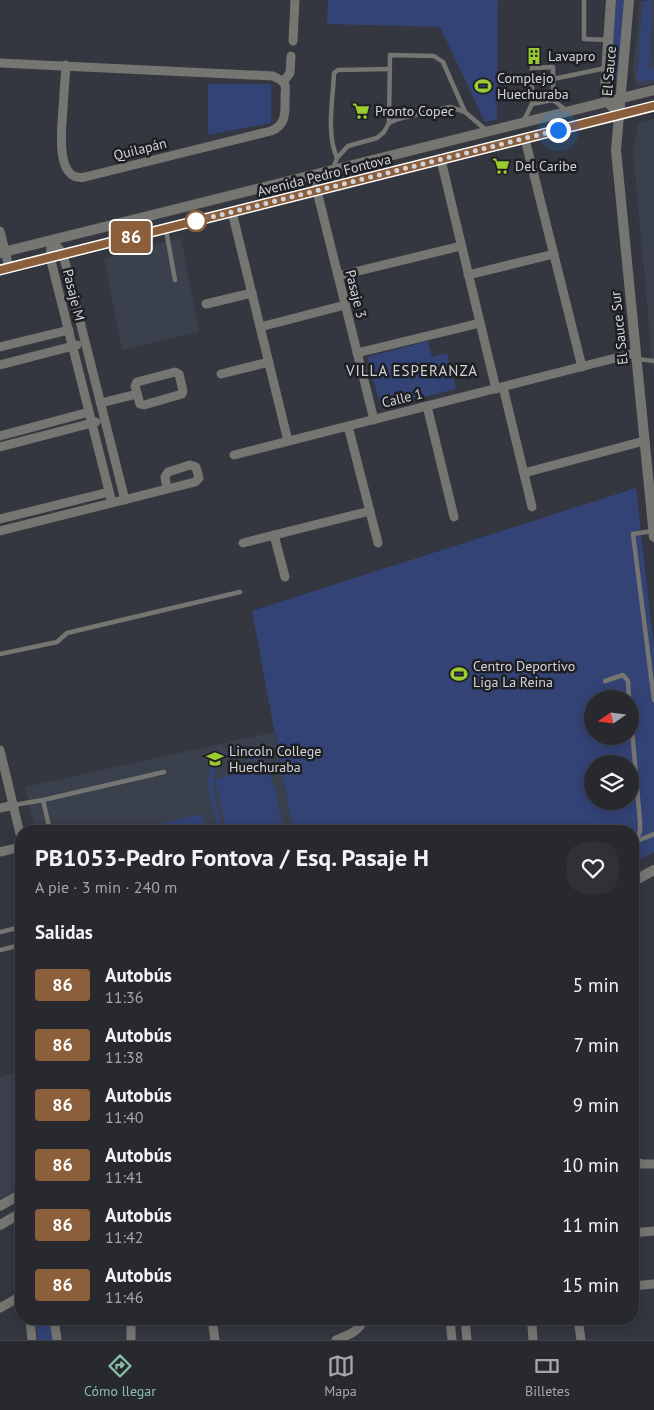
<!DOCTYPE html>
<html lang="es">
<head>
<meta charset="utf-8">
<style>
  body { margin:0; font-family:"PT Sans",sans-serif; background:#2f3137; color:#f1f3f6; height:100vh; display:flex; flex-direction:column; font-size:19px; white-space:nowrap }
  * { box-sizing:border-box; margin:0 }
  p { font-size:16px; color:#a4a6aa }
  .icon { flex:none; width:28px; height:28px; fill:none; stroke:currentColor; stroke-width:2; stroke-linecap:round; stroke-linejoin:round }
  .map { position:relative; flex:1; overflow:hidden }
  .sheet { position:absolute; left:15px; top:825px; width:624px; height:500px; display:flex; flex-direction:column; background:#27292f; border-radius:20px; box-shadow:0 2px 12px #0003,0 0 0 1px #43454b }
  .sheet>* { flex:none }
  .badge { padding:0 10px; border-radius:4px; font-size:18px; line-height:32px }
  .needle { width:32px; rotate:256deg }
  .controls { position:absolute; left:584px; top:690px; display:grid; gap:10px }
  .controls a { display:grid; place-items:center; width:55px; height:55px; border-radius:50%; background:#27292f; box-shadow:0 2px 12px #0003,0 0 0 1px #43454b; font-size:25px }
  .you { position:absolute; width:25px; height:25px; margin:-12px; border:4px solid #fff; border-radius:50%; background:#1a73e8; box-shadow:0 0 0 8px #1a73e833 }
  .map>.badge { position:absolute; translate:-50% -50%; box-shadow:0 0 0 2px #fff }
  h2 { padding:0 20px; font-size:19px; line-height:45px }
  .round { display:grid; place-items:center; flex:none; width:52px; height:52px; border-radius:20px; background:#2f3137 }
  .head { display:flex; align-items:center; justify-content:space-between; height:85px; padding:0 20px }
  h1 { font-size:24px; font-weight:700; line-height:38px }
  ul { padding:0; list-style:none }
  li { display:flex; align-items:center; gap:15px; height:60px; padding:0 20px }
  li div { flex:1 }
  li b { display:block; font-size:19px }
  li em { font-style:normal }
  li .badge { min-width:55px; font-weight:700; text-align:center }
  .tab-bar { display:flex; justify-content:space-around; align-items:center; height:70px; border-top:1px solid #43454b; background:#27292f; font-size:14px; color:#a4a6aa }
  .tab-bar a { display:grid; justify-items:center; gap:2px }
  .tab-bar .current { color:#8abfa5 }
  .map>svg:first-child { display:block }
</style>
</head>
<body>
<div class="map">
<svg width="654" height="1340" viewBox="0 0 654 1340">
  <rect width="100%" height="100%" fill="#34373f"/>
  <!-- built -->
  <g fill="#3b404d">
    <polygon points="649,0 654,0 654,83 639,87 635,82 633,70 640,2"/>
    <polygon points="654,119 654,379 633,150 639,123"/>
    <polygon points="181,238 199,332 122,350 104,258"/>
    <polygon points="274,732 293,831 35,831 25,787"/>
    <polygon points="13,1073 21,1103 21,1186 0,1199 0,1077"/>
  </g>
  <!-- green -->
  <g fill="#334375" fill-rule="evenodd">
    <polygon points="328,0 498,0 497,119 485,122 440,27 327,24"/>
    <polygon points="616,0 624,0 617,82 612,81 610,77"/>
    <polygon points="652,0 649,69 654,69 654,79 641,82 637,79 637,76 643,1"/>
    <polygon points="208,84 271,84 271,123 208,135"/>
    <polygon points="428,341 432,357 447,353 456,389 381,408 367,357"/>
    <path d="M636,488L654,649V852L633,863L632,831H293L252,611ZM592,699H630V736H592ZM592,764H630V801H592Z"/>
    <path d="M239,750C275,754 277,803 284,831H279L264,772L278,831H227L215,780L260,767C255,759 247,755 237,755C198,757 218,809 223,831H219C211,802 192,754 239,750Z"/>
    <polygon points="202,814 206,831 164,831 162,823"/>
    <polygon points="35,1319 54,1319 57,1340 38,1340"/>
  </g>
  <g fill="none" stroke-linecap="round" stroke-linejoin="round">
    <!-- service -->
    <g stroke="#757672" stroke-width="4.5">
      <polyline points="584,0 584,39 608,40"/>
      <polyline points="553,79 606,68"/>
      <polyline points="532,104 553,100"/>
      <polyline points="523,122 532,104 532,68 553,67 553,100 567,111"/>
      <polyline points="389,123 390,55 434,56 443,62 465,112 486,130"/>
      <path d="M337,158C326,133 333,100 334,73L338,70L390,69"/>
      <polyline points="333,169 337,158 348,146 377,138 384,132 389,123 398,119 450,107 465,112"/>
      <polyline points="166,230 175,280"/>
      <polyline points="637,359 654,361"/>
      <polyline points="653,531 633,534 654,700"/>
      <polyline points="0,654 57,642 67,633 240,592"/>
      <polyline points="605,681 623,675 628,681 629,699"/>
      <polyline points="630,706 640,822 640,831 636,842"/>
      <polyline points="43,800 50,831"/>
      <polyline points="14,805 43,800 164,772"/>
      <polyline points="632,843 654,834"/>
      <polyline points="0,932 21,927"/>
      <polyline points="0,950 21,945"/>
    </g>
    <!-- minor -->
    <g stroke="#757672" stroke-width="9">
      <polyline points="293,41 295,0"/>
      <path d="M0,63L273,76C277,78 283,80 285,85C286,89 285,94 285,97C285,111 287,125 271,131L85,177C54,183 62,126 63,108C64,94 65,80 66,65"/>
      <polyline points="283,82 290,73 291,56"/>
      <polyline points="525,139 582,367"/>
      <polyline points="441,160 496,389"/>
      <polyline points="313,175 374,420"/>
      <polyline points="232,212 288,441"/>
      <polyline points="0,231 9,267"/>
      <polyline points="52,240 63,254 125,500"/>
      <polyline points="52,240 50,257 112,503"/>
      <polyline points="468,275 554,254"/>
      <polyline points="338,276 461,246"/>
      <polyline points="206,304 252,293"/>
      <polyline points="260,327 345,305"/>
      <polyline points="0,347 69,330"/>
      <polyline points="357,353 480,323"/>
      <polyline points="0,365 77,345"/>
      <polygon points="175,372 179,374 183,391 182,394 144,405 140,404 135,386 137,382"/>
      <polyline points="221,374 269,362"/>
      <polyline points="503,387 532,507"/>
      <polyline points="101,403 137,394"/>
      <polyline points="427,406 454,517"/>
      <polyline points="348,426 378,543"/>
      <polyline points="0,436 89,412"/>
      <polyline points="0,447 96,422"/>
      <polyline points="234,455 635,353"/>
      <polyline points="524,473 644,441"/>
      <polyline points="0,519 109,492"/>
      <polyline points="0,531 195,482 199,478 196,467 190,465 168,472 165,477 167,489"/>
      <polyline points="274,535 285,577"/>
      <polyline points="243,543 370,511"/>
      <polyline points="0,750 21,838"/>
      <polyline points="0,808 14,805"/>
      <polyline points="0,852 21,847"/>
      <polyline points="632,1160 642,1164 654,1164"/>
      <polyline points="632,1233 654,1231"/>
      <polyline points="632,1286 654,1284"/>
      <polyline points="0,1308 21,1296"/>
      <polyline points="30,1319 32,1340"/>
      <polyline points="54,1319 57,1340"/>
      <polyline points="131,1319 131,1340"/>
      <polyline points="212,1319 215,1340"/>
      <polyline points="450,1319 452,1340"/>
      <polyline points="465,1319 467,1340"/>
      <polyline points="533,1319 532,1326 533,1340"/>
      <polyline points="578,1319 581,1340"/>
      <path d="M336,1340C348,1335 359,1332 364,1319"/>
    </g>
    <!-- tertiary -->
    <g stroke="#757672" stroke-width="10">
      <polyline points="611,0 605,88 608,102 612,107"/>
      <polyline points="629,0 616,150 654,537"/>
      <polyline points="0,253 654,90"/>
      <polyline points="0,270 654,106"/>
      <polyline points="632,882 654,870"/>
      <polyline points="0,1206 21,1194"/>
      <polyline points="0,1225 21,1213"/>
    </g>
  </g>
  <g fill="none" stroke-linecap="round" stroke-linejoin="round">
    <!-- line casing -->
    <g stroke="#fff" stroke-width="11">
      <polyline id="line" points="0,270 654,106"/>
    </g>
    <!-- line -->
    <use href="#line" stroke="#8b5e3c" stroke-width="8"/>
    <!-- walk -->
    <polyline stroke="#d1d3d8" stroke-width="5" stroke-dasharray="0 9" points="196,221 558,130"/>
  </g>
  <!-- icons -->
  <defs>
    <g id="building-bare" transform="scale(1.35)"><path d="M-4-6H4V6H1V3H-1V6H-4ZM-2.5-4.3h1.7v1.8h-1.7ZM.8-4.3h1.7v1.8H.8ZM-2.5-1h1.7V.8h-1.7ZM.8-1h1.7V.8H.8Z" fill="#9cca31" stroke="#1d1f22" stroke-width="2.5" paint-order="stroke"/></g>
    <g id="stadium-bare" transform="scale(1.35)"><path d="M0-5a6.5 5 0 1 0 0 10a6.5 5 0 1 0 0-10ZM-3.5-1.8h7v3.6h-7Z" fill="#9cca31" stroke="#1d1f22" stroke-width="2.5" paint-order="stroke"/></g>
    <g id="supermarket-bare" transform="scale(1.35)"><path d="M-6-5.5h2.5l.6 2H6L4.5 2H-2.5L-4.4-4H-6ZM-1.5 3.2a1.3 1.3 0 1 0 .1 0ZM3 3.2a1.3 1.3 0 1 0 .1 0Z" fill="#9cca31" stroke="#1d1f22" stroke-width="2.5" paint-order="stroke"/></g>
    <g id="school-bare" transform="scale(1.35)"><path d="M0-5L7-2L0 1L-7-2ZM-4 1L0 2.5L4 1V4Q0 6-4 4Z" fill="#9cca31" stroke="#1d1f22" stroke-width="2.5" paint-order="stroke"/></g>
  </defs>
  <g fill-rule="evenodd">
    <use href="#building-bare" x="534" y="56"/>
    <use href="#stadium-bare" x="483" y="86"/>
    <use href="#supermarket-bare" x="361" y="111"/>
    <use href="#supermarket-bare" x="501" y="166"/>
    <use href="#stadium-bare" x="459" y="674"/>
    <use href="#school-bare" x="215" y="759"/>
  </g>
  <!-- markers -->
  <circle fill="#fff" stroke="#8b5e3c" stroke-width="2.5" cx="196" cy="221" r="10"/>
  <g text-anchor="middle" stroke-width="5" stroke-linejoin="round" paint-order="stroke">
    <!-- poi labels -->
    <g font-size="14" fill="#d1d3d8" stroke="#1d1f22" text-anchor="start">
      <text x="548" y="61">Lavapro</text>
      <text x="497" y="83">Complejo<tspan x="497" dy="16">Huechuraba</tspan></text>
      <text x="375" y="116">Pronto Copec</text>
      <text x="515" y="171">Del Caribe</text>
      <text x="473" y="671">Centro Deportivo<tspan x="473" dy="16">Liga La Reina</tspan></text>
      <text x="229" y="756">Lincoln College<tspan x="229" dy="16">Huechuraba</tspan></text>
    </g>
    <!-- street labels -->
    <g font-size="14" fill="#d1d3d8" stroke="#1d1f22">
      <text transform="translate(609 71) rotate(-85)" y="5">El Sauce</text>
      <text transform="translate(140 149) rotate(-14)" y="5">Quilapán</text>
      <text transform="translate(324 175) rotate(-14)" y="5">Avenida Pedro Fontova</text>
      <text transform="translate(356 294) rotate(76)" y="5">Pasaje 3</text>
      <text transform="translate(74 295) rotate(76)" y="5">Pasaje M</text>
      <text transform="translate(619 328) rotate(-96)" y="5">El Sauce Sur</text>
      <text transform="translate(402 398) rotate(-14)" y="5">Calle 1</text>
    </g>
    <!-- neighbourhood labels -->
    <g font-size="15" letter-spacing="1" fill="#d1d3d8" stroke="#1d1f22">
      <text x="412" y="376">VILLA ESPERANZA</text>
    </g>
  </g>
</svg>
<div class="controls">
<a><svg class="needle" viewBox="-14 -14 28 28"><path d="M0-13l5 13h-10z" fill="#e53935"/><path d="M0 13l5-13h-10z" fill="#a4a6aa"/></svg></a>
<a><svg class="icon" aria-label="layers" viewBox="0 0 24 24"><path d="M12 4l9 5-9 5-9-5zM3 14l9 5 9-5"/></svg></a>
</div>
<div class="you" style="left:558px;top:130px"></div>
<b class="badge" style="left:131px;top:237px;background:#8b5e3c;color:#fff">86</b>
<section class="sheet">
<div class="head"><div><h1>PB1053-Pedro Fontova / Esq. Pasaje H</h1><p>A pie · 3 min · 240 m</p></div><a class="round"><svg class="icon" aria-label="heart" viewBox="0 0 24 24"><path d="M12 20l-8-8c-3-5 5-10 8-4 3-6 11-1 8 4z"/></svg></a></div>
<h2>Salidas</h2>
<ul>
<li><span class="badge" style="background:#8b5e3c;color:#fff">86</span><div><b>Autobús</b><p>11:36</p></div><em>5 min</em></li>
<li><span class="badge" style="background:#8b5e3c;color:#fff">86</span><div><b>Autobús</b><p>11:38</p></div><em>7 min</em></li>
<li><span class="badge" style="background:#8b5e3c;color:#fff">86</span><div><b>Autobús</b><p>11:40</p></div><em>9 min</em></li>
<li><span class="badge" style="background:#8b5e3c;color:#fff">86</span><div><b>Autobús</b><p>11:41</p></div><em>10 min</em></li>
<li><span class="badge" style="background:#8b5e3c;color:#fff">86</span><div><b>Autobús</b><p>11:42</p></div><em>11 min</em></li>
<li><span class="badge" style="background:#8b5e3c;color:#fff">86</span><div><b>Autobús</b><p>11:46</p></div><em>15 min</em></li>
</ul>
</section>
</div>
<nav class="tab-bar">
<a class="current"><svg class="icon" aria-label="directions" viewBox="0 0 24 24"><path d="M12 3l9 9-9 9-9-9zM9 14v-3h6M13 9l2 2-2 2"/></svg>Cómo llegar</a>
<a><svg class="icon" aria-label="map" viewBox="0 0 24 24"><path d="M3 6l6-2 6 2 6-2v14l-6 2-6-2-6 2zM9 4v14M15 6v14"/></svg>Mapa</a>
<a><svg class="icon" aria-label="tickets" viewBox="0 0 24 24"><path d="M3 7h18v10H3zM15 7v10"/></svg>Billetes</a>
</nav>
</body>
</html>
